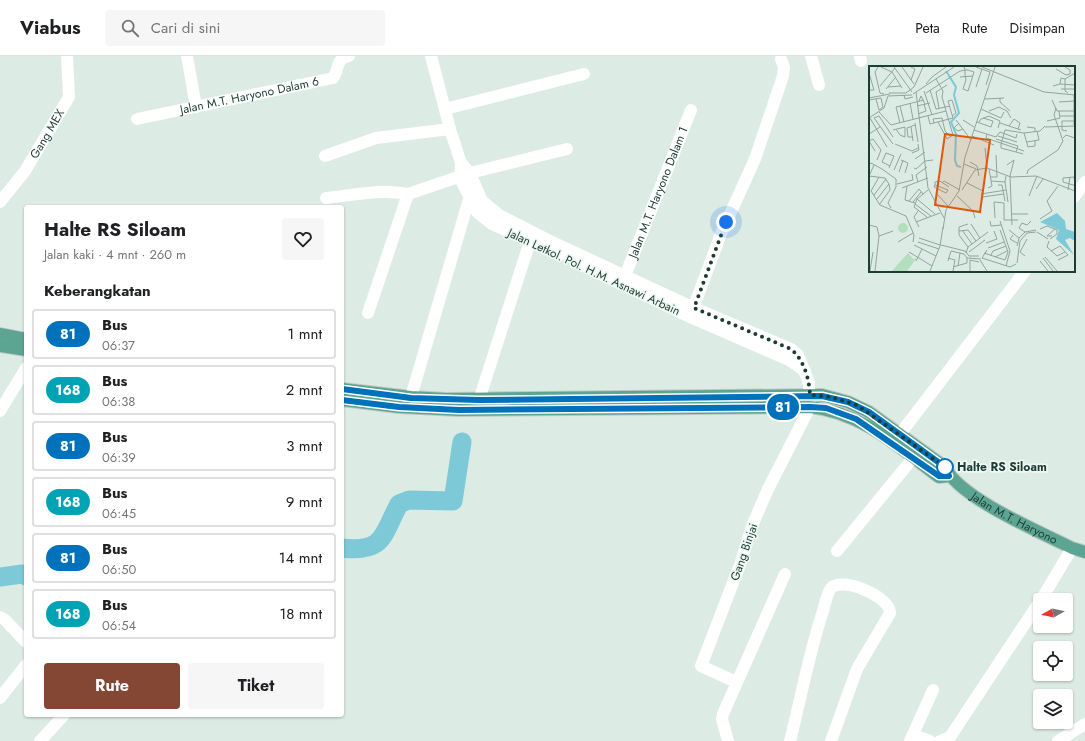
<!DOCTYPE html>
<html lang="id">
<head>
<meta charset="utf-8">
<style>
  body { margin:0; font-family:Jost,sans-serif; background:#f6f6f6; color:#202124; height:100vh; display:flex; flex-direction:column; font-size:15px; white-space:nowrap }
  * { box-sizing:border-box; margin:0 }
  p { font-size:13px; color:#757577 }
  .icon { flex:none; width:22px; height:22px; fill:none; stroke:currentColor; stroke-width:2; stroke-linecap:round; stroke-linejoin:round }
  .map { position:relative; flex:1; overflow:hidden }
  .side { position:absolute; left:24px; top:149px; width:320px; height:512px; display:flex; flex-direction:column; background:#fff; border-radius:4px; box-shadow:0 1px 3px #0004 }
  .side>* { flex:none }
  .badge { padding:0 8px; border-radius:13px; font-size:14px; line-height:26px }
  .needle { width:26px; rotate:262deg }
  .tools { position:absolute; left:1033px; top:537px; display:grid; gap:8px }
  .tools a { display:grid; place-items:center; width:40px; height:40px; border-radius:4px; background:#fff; box-shadow:0 1px 3px #0004; font-size:20px }
  .you { position:absolute; width:20px; height:20px; margin:-10px; border:3px solid #fff; border-radius:50%; background:#1a73e8; box-shadow:0 0 0 6px #1a73e833 }
  .map>.badge { position:absolute; translate:-50% -50%; box-shadow:0 0 0 2px #fff }
  h2 { padding:0 20px; font-size:15px; line-height:36px }
  .round { display:grid; place-items:center; flex:none; width:42px; height:42px; border-radius:4px; background:#f6f6f6 }
  .head { display:flex; align-items:center; justify-content:space-between; height:68px; padding:0 20px }
  h1 { font-size:19px; font-weight:700; line-height:30px }
  .primary-button { display:flex; gap:8px; margin-top:auto; padding:8px 20px }
  .primary-button a { flex:1; height:46px; border-radius:4px; background:#844734; color:#fff; font-size:16px; font-weight:700; line-height:46px; text-align:center }
  .primary-button a+a { background:#f6f6f6; color:#202124 }
  ul { padding:0; list-style:none }
  li { display:flex; align-items:center; gap:12px; height:50px; margin:0 8px 6px; padding:0 12px; border:2px solid #e0e0e0; border-radius:4px }
  li div { flex:1 }
  li b { display:block; font-size:15px }
  li em { font-style:normal }
  li .badge { min-width:44px; font-weight:700; text-align:center }
  header { display:flex; align-items:center; gap:24px; box-sizing:border-box; height:56px; padding:0 20px; background:#fff; border-bottom:1px solid #e0e0e0 }
  header strong { font-size:19px }
  nav { display:flex; gap:22px; margin-inline-start:auto; font-size:14px }
  .search { width:280px; height:36px; background:#f6f6f6; display:flex; align-items:center; gap:10px; box-sizing:border-box; padding:0 14px; border-radius:4px; color:#757577; font-size:15px }
  .map>svg:first-child { display:block }
</style>
</head>
<body>
<header>
<strong>Viabus</strong>
<div class="search"><svg class="icon" aria-label="search" viewBox="0 0 24 24"><circle cx="10" cy="10" r="6"/><path d="M15 15l6 6"/></svg>Cari di sini</div>
<nav><a>Peta</a><a>Rute</a><a>Disimpan</a></nav>
</header>
<div class="map">
<svg width="1085" height="685" viewBox="0 0 1085 685">
  <rect width="100%" height="100%" fill="#ddebe5"/>
  <g fill="none" stroke-linecap="round" stroke-linejoin="round">
    <!-- river -->
    <g stroke="#7ec9d7" stroke-width="19">
      <path d="M342,492C384,497 382,480 399,448L409,444L453,445L462,386"/>
      <polyline points="0,521 22,518 26,520"/>
    </g>
    <!-- major casing -->
    <g stroke="#c0c8c6" stroke-width="14">
      <g id="major">
        <polyline points="0,278 26,283"/>
        <polyline points="0,290 26,294"/>
        <path id="s4" d="M342,333L411,341L446,343L822,339L848,346L869,356L945,411C959,442 1040,476 1072,492L1085,496"/>
        <path d="M342,344L399,351L459,354L810,351C861,356 899,391 939,421L949,420"/>
      </g>
    </g>
    <!-- minor -->
    <g stroke="#fff" stroke-width="12">
      <polyline points="187,0 196,51"/>
      <polyline points="431,0 450,73 461,107 460,122 477,156 492,168 560,199"/>
      <polyline points="811,0 819,29"/>
      <polyline points="860,0 861,5"/>
      <polyline points="445,53 584,18"/>
      <path id="s1" d="M137,63L333,22C340,13 335,2 349,0"/>
      <polyline points="325,100 376,82 450,73"/>
      <polyline points="461,107 470,117 482,145 499,159 552,186 694,252 791,293 798,299 809,327 810,351 768,433 752,470 741,506 701,610 736,626"/>
      <polyline points="1074,141 1085,126"/>
      <path d="M326,142C353,139 381,133 408,138"/>
      <path id="s2" d="M0,146L25,115L69,41L67,0"/>
      <polyline points="580,208 690,261 789,304 805,315"/>
      <path id="s3" d="M625,220L691,54"/>
      <polyline points="368,257 408,138 470,117 567,93"/>
      <polyline points="691,258 721,178 755,103 783,20 784,11 781,3"/>
      <polyline points="411,341 469,143"/>
      <polyline points="479,344 532,179"/>
      <polyline points="0,355 26,312"/>
      <polyline points="900,378 1025,215"/>
      <polyline points="837,495 913,402"/>
      <polyline points="1041,544 1072,492"/>
      <polyline points="0,561 4,563 26,586"/>
      <polyline points="0,642 26,609"/>
      <polyline points="913,679 930,685"/>
      <polyline points="40,685 64,659"/>
      <polyline points="728,685 722,663 723,658 785,518"/>
      <path d="M790,685C801,642 809,597 823,555C825,549 827,537 831,532C842,520 891,541 890,557L857,613L831,685"/>
      <polyline points="910,685 933,634"/>
      <polyline points="940,685 950,681 1040,545"/>
      <polyline points="1058,685 1085,668"/>
    </g>
    <!-- major -->
    <use href="#major" stroke="#5da593" stroke-width="12"/>
  </g>
  <g fill="none" stroke-linecap="round" stroke-linejoin="round">
    <!-- line casing -->
    <g stroke="#fff" stroke-width="9">
      <polyline id="line" points="342,333 411,342 479,344 822,340 848,346 869,356 945,411 949,420 939,420 856,363 826,352 810,351 459,354 399,351 342,344"/>
    </g>
    <!-- line -->
    <use href="#line" stroke="#0072bc" stroke-width="6"/>
    <!-- walk -->
    <path stroke="#1d3c34" stroke-width="4" stroke-dasharray="0 7.2" d="M726,166L694,252L791,293C804,304 809,322 810,339L831,341L857,349L945,411"/>
  </g>
  <!-- markers -->
  <circle fill="#fff" stroke="#0072bc" stroke-width="2" cx="945" cy="411" r="8"/>
  <g text-anchor="middle" stroke-width="3.5" stroke-linejoin="round" paint-order="stroke">
    <!-- street labels -->
    <g font-size="12" fill="#1d3c34" stroke="#eef7f3">
      <text dy="4" stroke="none"><textPath href="#s1" startOffset="115">Jalan M.T. Haryono Dalam 6</textPath></text>
      <text dy="4" stroke="none"><textPath href="#s2" startOffset="83">Gang MEX</textPath></text>
      <text dy="4" stroke="none"><textPath href="#s3" startOffset="90">Jalan M.T. Haryono Dalam 1</textPath></text>
      <text transform="translate(594 216) rotate(25)" y="4">Jalan Letkol. Pol. H.M. Asnawi Arbain</text>
      <text dy="4" stroke="none"><textPath href="#s4" startOffset="712">Jalan M.T. Haryono</textPath></text>
      <text transform="translate(744 496) rotate(-71)" y="4">Gang Binjai</text>
    </g>
    <!-- stop labels -->
    <g font-size="12" font-weight="bold" fill="#1d3c34" stroke="#eef7f3" text-anchor="start">
      <text x="957" y="415">Halte RS Siloam</text>
    </g>
  </g>
  <!-- overview -->
  <g transform="translate(869 10)">
    <rect width="206" height="206" fill="#ddebe5"/>
    <path d="M29 162a5 5 0 1 1 10 0a5 5 0 1 1-10 0ZM39,187L44,193L48,192L40,202L38,205H23Z" fill="#b3dfbf"/>
    <path d="M188,147L196,155L197,163L206,166V175L201,172L196,174L205,189L187,173L190,164L171,156Z" fill="#7ec9d7"/>
    <path fill="none" stroke="#7ec9d7" stroke-width="2" d="M77,5L87,21L85,29L90,47L82,56L87,68L86,94L88,100L92,101"/>
    <path fill="none" stroke="#90a59e" stroke-width="1" d="M9,1L6,6L11,27L15,28M12,1L23,6L33,22M25,1L43,26M33,1L45,18M107,1L121,6L117,19M113,1L175,26L206,29M187,3L197,9L201,8V4L196,1M0,7L5,24H0M91,11L104,10M67,13L74,25L73,31L84,69L78,73L69,56M42,14L46,3L42,1M57,18L63,11L77,1M191,18L206,19M11,20L26,2M184,20L191,18L192,12L196,13M19,21L32,20M107,21L113,3M17,23L26,12M192,23H206M61,24L67,43L81,40M55,25L63,49M47,26L59,122L75,152M20,27H37L45,21L54,1M57,27L91,5H92L96,4H99L105,6L99,25L94,23L97,14L96,9V4L95,1M199,27L196,25V13L206,7M44,28L85,1M35,29L36,33L44,31M0,32L21,28M131,32V36L141,45M116,33L135,32M0,34L12,32L14,41L10,44L7,33M183,34L188,45H206M50,35L52,30L56,38M190,36L205,35M41,37L44,53M31,40L35,56M48,40L61,37M70,42L67,26L78,19M112,43L132,52L135,46M120,45L130,41L138,45L142,52M10,46L22,59L77,45M49,48L57,45L55,38M59,50L61,58L84,52L79,35L83,34L87,47L83,50M191,50H206M0,52L15,42L19,30L43,29M1,52L18,81M87,54L102,74M94,54L105,61M178,55L191,52L190,45M108,56L122,61L124,55L114,52M110,56L112,53L120,50L131,55L129,62M31,57L27,41L55,34M46,57L49,76M65,57L64,53L73,52L76,65L82,71M90,57L85,62L89,65L94,63M131,57L152,64M205,59V29M140,60L145,53L151,57L149,63M42,61L44,75M158,61L166,62V66M176,61L206,60M27,63L31,69L36,71M24,64L36,61V71M105,64L127,71L131,66L147,72L148,68M198,65L193,64V55H206M155,67L171,65L176,60M0,68L11,61M118,68L117,72L155,85M103,70L125,79M129,70L148,76M24,71L10,50L5,52L24,78M44,71H39L38,62L46,59M194,72L197,69L206,72M127,73L149,80L147,86L154,88M158,76L170,74L168,65M26,78L43,85L49,82M132,78L136,64L155,67L159,81L166,80V74M132,78V82L147,86M116,82L118,102M6,85L0,75L4,73L12,84L8,94M43,87L50,84L49,78M46,93L56,86M32,94L39,97L36,107M101,96L108,100L110,110M95,98L107,103M0,99L2,97L13,103L27,113V121L19,137L22,142M138,99L145,94L141,110M20,102L25,90L17,87L13,96L21,100M45,102L47,103L56,95L64,94M25,104L32,88M30,106L34,94M158,108L159,104L189,84L194,75L185,49L187,42M0,110L16,112L20,118M0,110L5,99M141,110L143,159M10,111L2,125L11,139L37,150L45,169L44,176M121,111H128L127,89M122,115L136,116L137,110M49,116L47,109L58,101M136,116L139,136M73,117L75,115L91,124M98,117L114,125M28,118L44,114L43,108M66,119V116L71,115L80,121M129,119H133L136,135M206,119L205,111L194,112V116L204,119H206M38,120L59,112M65,121L66,119L79,124L77,127M65,121L77,127M33,122L38,120L36,134L46,137M119,122L123,120L120,103M167,123L174,113M93,124L106,104L118,102L142,111L167,110L206,125M199,124L201,111M68,128L79,140M112,128L137,124M5,129L17,113M88,130L104,145L106,152M160,130L168,110M113,131L135,128M8,133L20,118M48,133L66,148M40,135L50,123L54,128M44,136L52,126M46,138L62,150M10,139L21,124L20,118M49,145L45,151L50,161M143,148H159M58,151L45,141L48,133L59,124M126,152L125,136L135,137V154H149M171,153L183,145L178,135L189,120M121,155L122,160L132,159M131,155L141,185L137,200M47,156L71,147M102,158L111,172M0,159L8,161L10,170L6,205M74,163L77,144L90,125L96,91L126,1M171,163L178,160L188,164V168L181,173M93,164L103,178M140,164L150,172M90,165L99,164L107,175M156,166L150,162L153,157L158,159L162,155M168,166L179,173M144,169L141,173L148,177M10,170L24,165M183,170H178L186,163M50,172L71,179M180,175L178,181L188,190L196,186M29,176L44,167M49,176L70,183M117,177L128,173L125,165M45,179L67,190M72,179L96,185L100,190H110M148,180L150,172L156,166L167,164M99,181L90,169V161L99,158M119,182L135,176M118,184L113,192L141,201L147,198M182,185L191,180L199,189L189,194M40,186L63,200M100,186L116,174M97,187L99,181L119,166M115,187L136,194L139,186L131,164M122,189L124,185L137,180M156,190L151,186L158,173M126,191L138,185M176,191L188,205M79,192L86,194L84,205M174,192L184,205M111,194L118,205M47,195L53,183M79,195L82,185L95,188L98,192L112,193M171,195L179,205M148,197L151,175L158,167L167,166M89,200L91,187M84,201L98,197V192M1,205L4,186M61,205L71,180L74,161M101,205V194L110,196"/>
    <path fill="#de580e" fill-opacity="0.15" stroke="#de580e" stroke-width="2" d="M76,68L121,74L111,146L66,139Z"/>
    <rect width="206" height="206" fill="none" stroke="#1d3c34" stroke-width="2"/>
  </g>
</svg>
<div class="tools">
<a><svg class="needle" viewBox="-14 -14 28 28"><path d="M0-13l5 13h-10z" fill="#e53935"/><path d="M0 13l5-13h-10z" fill="#757577"/></svg></a>
<a><svg class="icon" aria-label="locate" viewBox="0 0 24 24"><circle cx="12" cy="12" r="6"/><path d="M12 2v4M12 18v4M2 12h4M18 12h4"/></svg></a>
<a><svg class="icon" aria-label="layers" viewBox="0 0 24 24"><path d="M12 4l9 5-9 5-9-5zM3 14l9 5 9-5"/></svg></a>
</div>
<div class="you" style="left:726px;top:166px"></div>
<b class="badge" style="left:783px;top:351px;background:#0072bc;color:#fff">81</b>
<section class="side">
<div class="head"><div><h1>Halte RS Siloam</h1><p>Jalan kaki · 4 mnt · 260 m</p></div><a class="round"><svg class="icon" aria-label="heart" viewBox="0 0 24 24"><path d="M12 20l-8-8c-3-5 5-10 8-4 3-6 11-1 8 4z"/></svg></a></div>
<h2>Keberangkatan</h2>
<ul>
<li><span class="badge" style="background:#0072bc;color:#fff">81</span><div><b>Bus</b><p>06:37</p></div><em>1 mnt</em></li>
<li><span class="badge" style="background:#00a3b4;color:#fff">168</span><div><b>Bus</b><p>06:38</p></div><em>2 mnt</em></li>
<li><span class="badge" style="background:#0072bc;color:#fff">81</span><div><b>Bus</b><p>06:39</p></div><em>3 mnt</em></li>
<li><span class="badge" style="background:#00a3b4;color:#fff">168</span><div><b>Bus</b><p>06:45</p></div><em>9 mnt</em></li>
<li><span class="badge" style="background:#0072bc;color:#fff">81</span><div><b>Bus</b><p>06:50</p></div><em>14 mnt</em></li>
<li><span class="badge" style="background:#00a3b4;color:#fff">168</span><div><b>Bus</b><p>06:54</p></div><em>18 mnt</em></li>
</ul>
<div class="primary-button"><a>Rute</a><a>Tiket</a></div>
</section>
</div>
</body>
</html>
